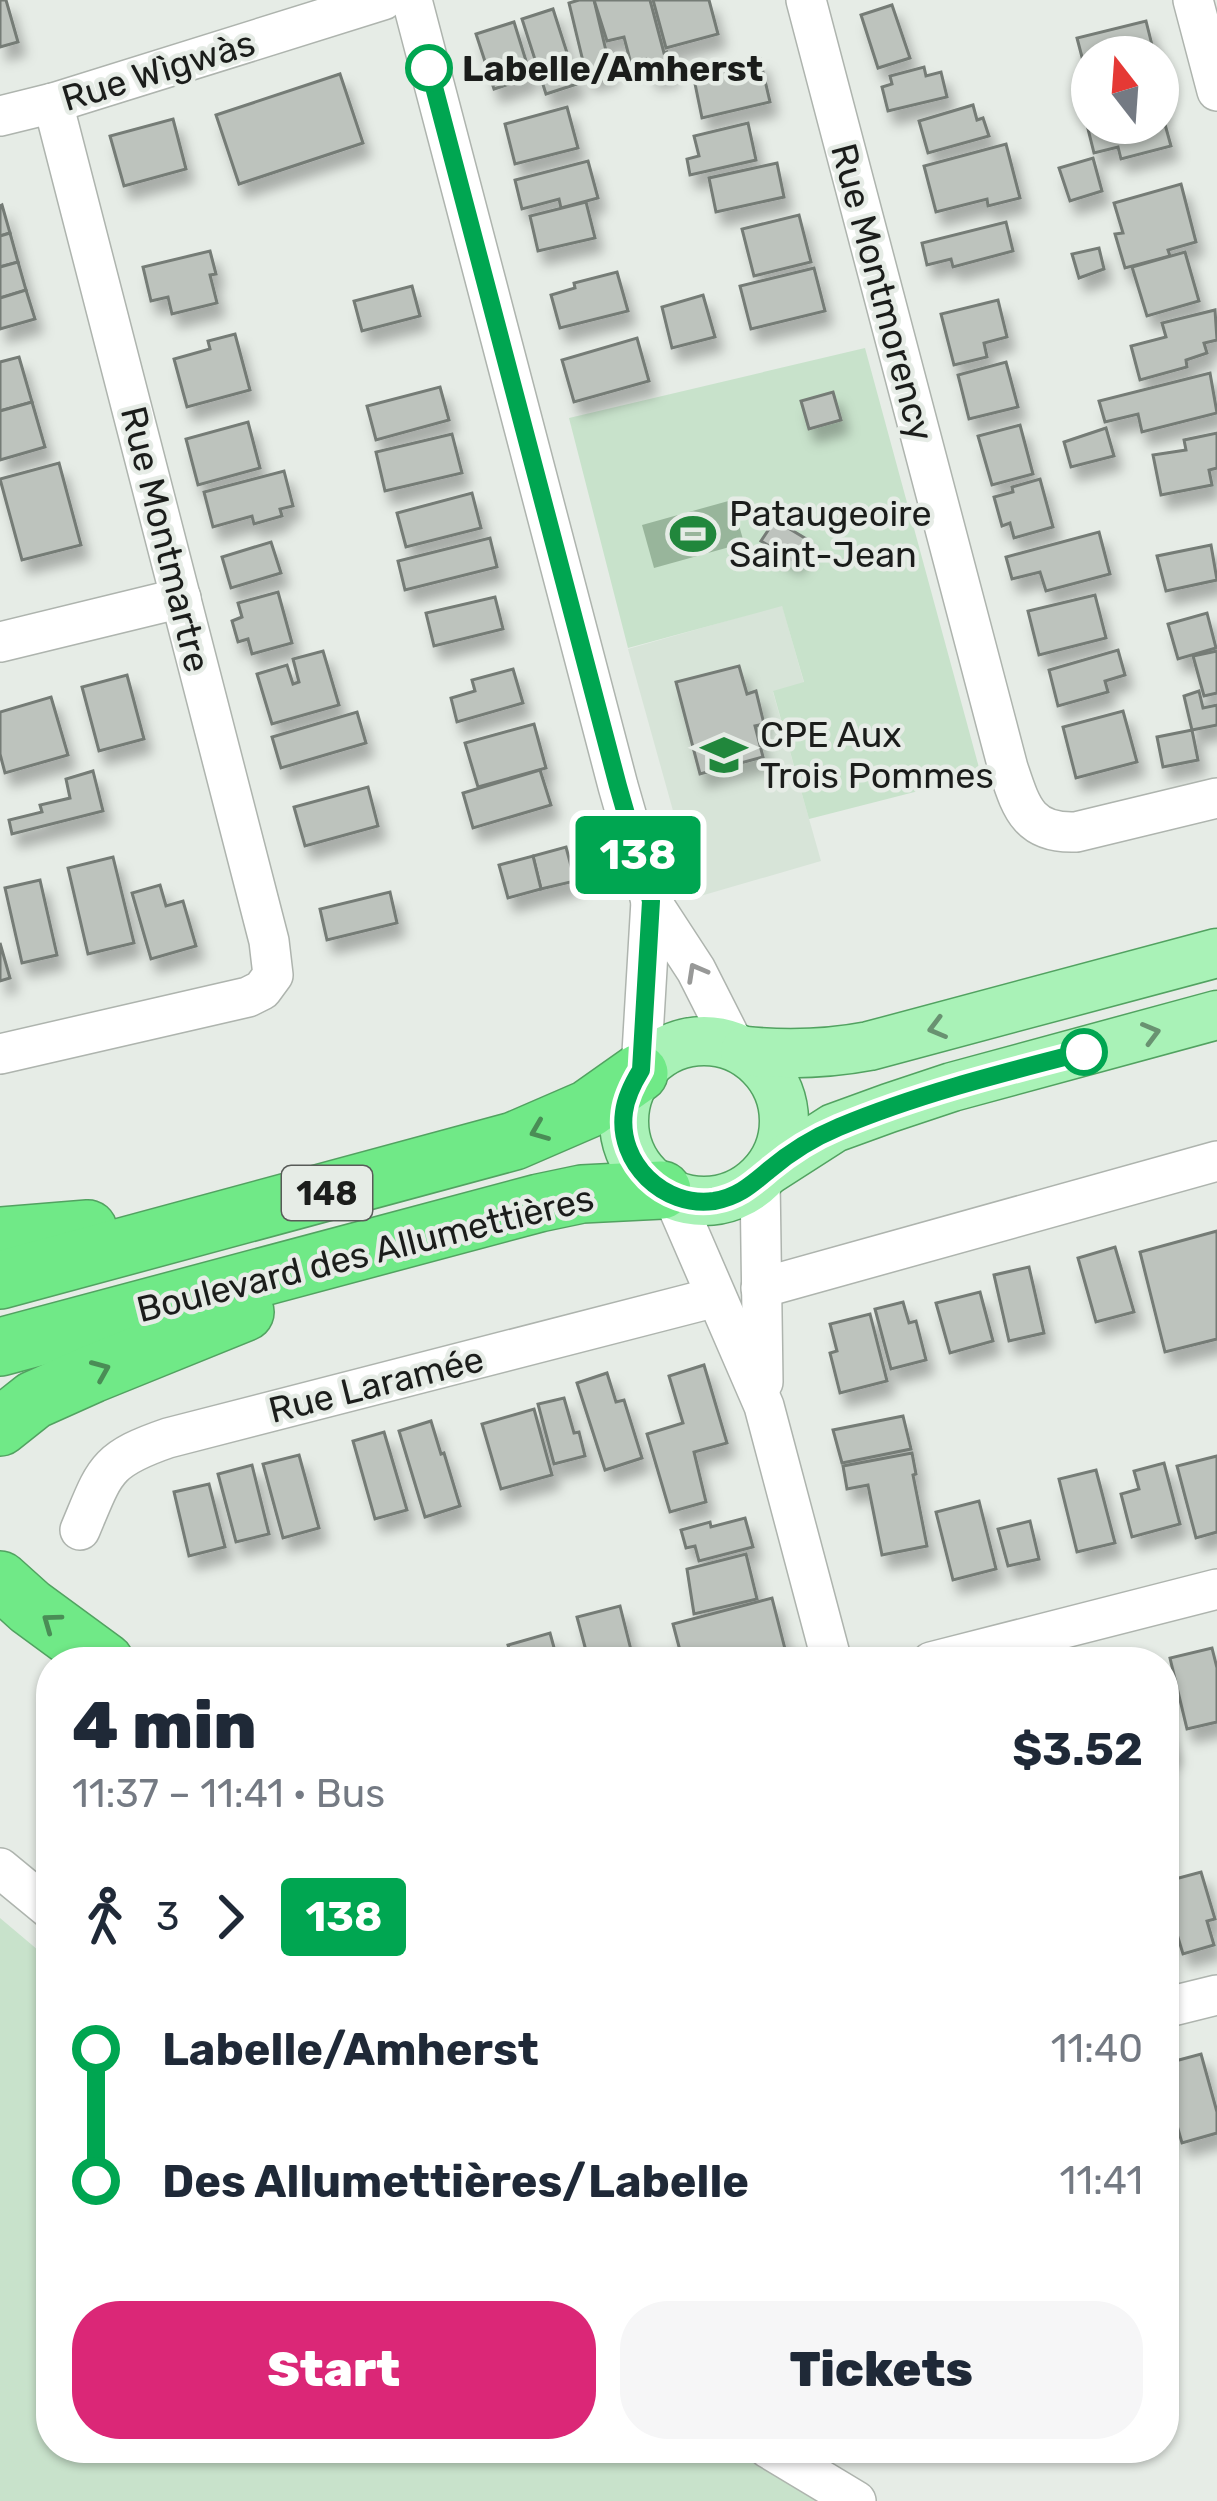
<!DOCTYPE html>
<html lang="en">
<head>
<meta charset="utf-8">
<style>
  body { margin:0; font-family:Rubik,sans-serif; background:#f6f6f7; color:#1f2937; height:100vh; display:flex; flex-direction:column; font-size:45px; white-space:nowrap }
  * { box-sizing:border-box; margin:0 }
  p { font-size:39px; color:#747a83 }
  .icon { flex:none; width:66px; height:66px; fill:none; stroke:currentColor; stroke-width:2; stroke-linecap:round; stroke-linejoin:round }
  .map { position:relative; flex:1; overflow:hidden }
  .panel { position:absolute; left:36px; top:1647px; width:1143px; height:816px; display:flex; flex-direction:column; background:#fff; border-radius:48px; box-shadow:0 3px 9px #0004 }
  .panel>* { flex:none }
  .badge { padding:0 24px; border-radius:9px; font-size:42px; line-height:78px }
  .needle { width:78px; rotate:343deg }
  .fabs { position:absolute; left:1071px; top:36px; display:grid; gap:24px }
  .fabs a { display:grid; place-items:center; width:108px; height:108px; border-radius:50%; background:#fff; box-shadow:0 3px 9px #0004; font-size:60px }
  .map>.badge { position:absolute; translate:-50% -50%; box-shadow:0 0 0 6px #fff }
  .legs { display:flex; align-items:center; gap:18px; height:132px; padding:0 36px; font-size:39px }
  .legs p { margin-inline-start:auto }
  .headline { display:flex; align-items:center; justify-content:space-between; height:204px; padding:0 36px }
  h1 { font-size:66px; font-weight:800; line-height:90px }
  .cta { display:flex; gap:24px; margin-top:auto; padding:24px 36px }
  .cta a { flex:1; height:138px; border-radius:48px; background:#db2777; color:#fff; font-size:48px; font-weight:800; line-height:138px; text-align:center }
  .cta a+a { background:#f6f6f7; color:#1f2937 }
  ul { padding:0 36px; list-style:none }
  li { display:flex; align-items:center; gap:42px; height:132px; font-size:45px }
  li i { display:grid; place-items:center; width:18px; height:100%; margin:0 15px; background:currentColor }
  li i::after { content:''; width:30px; height:30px; margin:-15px; border:9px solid; border-radius:50%; background:#fff }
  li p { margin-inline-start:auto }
  li:first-child i { background:linear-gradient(#0000 50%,currentColor 0) }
  li:last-child i { background:linear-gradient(currentColor 50%,#0000 0) }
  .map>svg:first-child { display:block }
</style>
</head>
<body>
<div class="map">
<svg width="1217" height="2501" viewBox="0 0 1217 2501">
  <defs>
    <filter id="shadow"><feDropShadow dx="7" dy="13" stdDeviation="6" flood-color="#0004"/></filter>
  </defs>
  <rect width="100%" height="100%" fill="#e6ece6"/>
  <!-- built -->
  <polygon fill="#d7e4d8" points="782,605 804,683 773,692 821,861 697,897 628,649"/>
  <!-- green -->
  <g fill="#c8e2cb">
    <polygon points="865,348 981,775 809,819 773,691 804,682 782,606 628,648 569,418"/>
    <polygon points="0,1918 51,1961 51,2448 749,2448 835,2501 0,2501"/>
  </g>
  <!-- water -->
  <polygon fill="#98b59b" points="732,500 744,543 654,568 642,525"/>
  <!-- building -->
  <g fill="#bdc3bd" stroke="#757b76" stroke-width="3" filter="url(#shadow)">
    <polygon points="0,0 6,0 18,42 0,47"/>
    <polygon points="579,0 594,0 611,72 587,78 569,3"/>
    <polygon points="594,0 650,0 664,53 667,52 672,72 651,75 646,59 631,64 624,37 607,41"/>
    <polygon points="653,0 709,0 718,34 666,48"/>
    <polygon points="892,5 910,58 878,68 861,15"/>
    <polygon points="553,9 577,84 546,94 522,19"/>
    <polygon points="1146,21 1155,57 1092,57 1092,84 1089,84 1077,38"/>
    <polygon points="514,22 531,77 494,89 476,34"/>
    <polygon points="760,59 770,102 702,118 693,74"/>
    <polygon points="924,67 926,76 941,72 947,97 888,111 882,87 892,84 890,76"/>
    <polygon points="340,74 363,143 239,184 216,115"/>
    <polygon points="1158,99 1171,146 1121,159 1118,147 1094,153 1087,125 1158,123"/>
    <polygon points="973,105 977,120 983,118 989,136 928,153 919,121"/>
    <polygon points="567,107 578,148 515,164 505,124"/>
    <polygon points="173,119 186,169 124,186 110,136"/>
    <polygon points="748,123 756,160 690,175 687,159 699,156 694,136"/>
    <polygon points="1006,144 1020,198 988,206 987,199 936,212 924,166"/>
    <polygon points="1093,158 1102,191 1070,201 1059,168"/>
    <polygon points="588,161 598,198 561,208 559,199 522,209 515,180"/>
    <polygon points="777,163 784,197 716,212 709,178"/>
    <polygon points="1181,184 1196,242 1168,250 1170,256 1125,268 1115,234 1123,233 1114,203"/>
    <polygon points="586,202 595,238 538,251 530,216"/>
    <polygon points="2,205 10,233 0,236 0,206"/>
    <polygon points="799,215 811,262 754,276 742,229"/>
    <polygon points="1006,222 1013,251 953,267 951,259 927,265 922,243"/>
    <polygon points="10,233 18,262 0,267 0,236"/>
    <polygon points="1099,248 1104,269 1079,278 1072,254"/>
    <polygon points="210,251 216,274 210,275 217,303 172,314 168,297 151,301 143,267"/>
    <polygon points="1185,252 1199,301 1147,316 1132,267"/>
    <polygon points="18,262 26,290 0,298 0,267"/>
    <polygon points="814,268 825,311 751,329 740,286"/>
    <polygon points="617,272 628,311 560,328 551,295 575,288 574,283"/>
    <polygon points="412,286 420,316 362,331 354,301"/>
    <polygon points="26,290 35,319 0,329 0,298"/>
    <polygon points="703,295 715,337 672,348 662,307"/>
    <polygon points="998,300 1007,337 984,343 987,357 954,365 941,314"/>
    <polygon points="1215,310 1217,340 1204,343 1207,353 1186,360 1187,367 1140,380 1131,346 1166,337 1162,323"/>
    <polygon points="235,334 250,390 187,407 174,359 210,349 208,341"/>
    <polygon points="637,338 649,381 574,402 562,360"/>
    <polygon points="19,357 32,402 0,411 0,362"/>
    <polygon points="1006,362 1018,407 969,419 958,375"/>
    <polygon points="1210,373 1217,413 1142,432 1138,414 1105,422 1099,401"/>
    <polygon points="440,387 449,420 376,440 367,406"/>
    <polygon points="833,392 841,420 809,429 801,401"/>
    <polygon points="32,402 45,447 0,460 0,411"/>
    <polygon points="248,422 260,468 198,485 186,439"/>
    <polygon points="1020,425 1033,474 992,485 978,436"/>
    <polygon points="1106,428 1114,456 1071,467 1064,442"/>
    <polygon points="1217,433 1217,468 1209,470 1212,485 1161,495 1153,455 1186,450 1184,440"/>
    <polygon points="452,434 462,473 385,491 376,452"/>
    <polygon points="59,463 81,545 22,560 0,479"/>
    <polygon points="284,471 293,506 280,509 282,516 254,524 252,516 213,527 204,492"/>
    <polygon points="1040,479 1053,527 1014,538 1010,523 1002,526 994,497 1013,492 1012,487"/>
    <polygon points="472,493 481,528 406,547 397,513"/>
    <polygon points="775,520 808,540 794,561 761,541"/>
    <polygon points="1099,532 1110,574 1046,591 1040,572 1012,579 1006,557"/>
    <polygon points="490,538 497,567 405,590 398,561"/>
    <polygon points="271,542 281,573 231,588 222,557"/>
    <polygon points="1211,545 1217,580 1166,591 1157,556"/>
    <polygon points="278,592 292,643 252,654 248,639 238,642 232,621 242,617 238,603"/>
    <polygon points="1095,595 1106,638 1039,655 1028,611"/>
    <polygon points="495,597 503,629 434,646 426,613"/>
    <polygon points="1207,613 1216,648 1178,659 1168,624"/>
    <polygon points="1118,650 1125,675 1105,681 1108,692 1058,706 1049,670"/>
    <polygon points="323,651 339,705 272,724 257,674 287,665 293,684 299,682 293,659"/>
    <polygon points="1217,651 1217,693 1204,696 1193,656"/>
    <polygon points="739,666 747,694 756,691 764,724 755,726 763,757 700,774 676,682"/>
    <polygon points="513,669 523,703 457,722 451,698 475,691 472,680"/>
    <polygon points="127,675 144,739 99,751 82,687"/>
    <polygon points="1199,691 1203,708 1217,705 1217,725 1192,730 1184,696"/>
    <polygon points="51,697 68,755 5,773 0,754 0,712"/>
    <polygon points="1123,711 1137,762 1076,778 1063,727"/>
    <polygon points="357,712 366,743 281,768 272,737"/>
    <polygon points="534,724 546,768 478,787 465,743"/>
    <polygon points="1192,730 1198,760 1163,767 1157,737"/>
    <polygon points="540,770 551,805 473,828 463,793"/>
    <polygon points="93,771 103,811 12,834 9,820 42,812 40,805 70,798 66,779"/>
    <polygon points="368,787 378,826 305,846 294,807"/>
    <polygon points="566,847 575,881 541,889 533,856"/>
    <polygon points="533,856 541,889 508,898 499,865"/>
    <polygon points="113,857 134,943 88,954 68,868"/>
    <polygon points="40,880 57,955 22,963 5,888"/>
    <polygon points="160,885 166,906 183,901 196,946 151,959 132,893"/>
    <polygon points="390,892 397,923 327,940 320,909"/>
    <polygon points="0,943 10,978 0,981"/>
    <polygon points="1217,1231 1217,1339 1165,1352 1140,1252"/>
    <polygon points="1115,1247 1134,1312 1096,1322 1078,1258"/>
    <polygon points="1029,1267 1044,1333 1009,1341 994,1275"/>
    <polygon points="980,1292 993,1341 950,1353 936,1303"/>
    <polygon points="903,1302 909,1323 916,1321 926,1360 891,1369 875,1309"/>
    <polygon points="870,1314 887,1381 840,1393 830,1353 837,1351 830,1324"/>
    <polygon points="704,1365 727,1443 694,1452 706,1502 670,1512 647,1434 683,1423 669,1376"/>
    <polygon points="607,1373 616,1402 624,1400 642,1458 605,1470 577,1383"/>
    <polygon points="564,1398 574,1433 579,1432 585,1456 554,1464 538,1404"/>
    <polygon points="534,1409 552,1475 501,1489 482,1424"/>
    <polygon points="903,1416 911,1449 842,1463 833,1430"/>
    <polygon points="431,1421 441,1454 444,1453 460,1506 425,1517 399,1431"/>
    <polygon points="384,1432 407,1510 375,1519 353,1441"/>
    <polygon points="912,1453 916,1474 913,1475 927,1546 882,1555 868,1485 847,1489 843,1466"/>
    <polygon points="299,1455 319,1528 283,1538 263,1464"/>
    <polygon points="1217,1456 1217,1532 1196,1538 1177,1466"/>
    <polygon points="1164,1463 1180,1524 1132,1537 1121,1494 1139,1489 1134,1471"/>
    <polygon points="252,1465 269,1534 236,1542 218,1474"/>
    <polygon points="1096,1470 1115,1543 1077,1552 1059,1479"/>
    <polygon points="209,1484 225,1547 189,1556 174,1492"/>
    <polygon points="979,1501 996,1569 953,1580 936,1512"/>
    <polygon points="745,1518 753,1547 699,1561 695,1546 686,1548 681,1530 710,1522 711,1527"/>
    <polygon points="1030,1521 1039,1559 1008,1566 998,1529"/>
    <polygon points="746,1554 757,1599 694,1614 687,1569"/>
    <polygon points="772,1598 785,1649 734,1662 683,1662 673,1624"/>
    <polygon points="620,1606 634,1662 589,1662 577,1617"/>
    <polygon points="550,1633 558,1662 513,1662 508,1645"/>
    <polygon points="1212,1648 1217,1668 1217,1722 1187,1729 1170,1658"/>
    <polygon points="1164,1723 1174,1752 1164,1755"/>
    <polygon points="1201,1872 1215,1919 1207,1921 1214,1945 1183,1954 1164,1891 1164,1882"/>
    <polygon points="1201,2054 1217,2112 1217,2133 1182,2143 1164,2080 1164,2064"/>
  </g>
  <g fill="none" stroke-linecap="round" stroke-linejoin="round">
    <!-- minor casing -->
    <g stroke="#aeb4ae" stroke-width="42">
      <g id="minor">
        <polyline points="412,0 618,786 651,901 696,970 735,1047"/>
        <path d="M806,0L1008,768C1021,807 1028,834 1076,832L1217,798"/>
        <polyline points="1193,0 1217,91"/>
        <polyline points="0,116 53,103 383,0"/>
        <polyline points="0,642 181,598"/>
        <polyline points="0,1054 248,997 262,990 273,975 269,941 53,103"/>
        <polyline points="641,1070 651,901"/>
        <polyline points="760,1179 763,1382"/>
        <polyline points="673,1196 764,1406 832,1662"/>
        <polyline points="761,1288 1217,1161"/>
        <path d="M80,1530C105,1471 104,1460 168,1438L716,1297"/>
        <polyline points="931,1662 1217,1589"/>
        <polyline points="0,1868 51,1910"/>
        <polyline points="1164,2008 1217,1995"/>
        <polyline points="768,2448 856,2501"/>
      </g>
    </g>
    <!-- major casing -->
    <g stroke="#52a261" stroke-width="51">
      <g id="major">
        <circle cx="704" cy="1121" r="80"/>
        <path d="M745,1051C788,1055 827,1054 869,1046L1217,953"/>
        <polyline points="767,1171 834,1128 889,1108 952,1087 1217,1015"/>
      </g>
    </g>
    <!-- highway casing -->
    <g stroke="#52a261" stroke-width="60">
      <g id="highway">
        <polyline points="0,1236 88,1229"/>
        <polyline points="0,1280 514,1141 588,1109 639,1073"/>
        <polyline points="0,1347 539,1203 582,1194 662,1190"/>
        <polyline points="0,1427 34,1400 92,1374 245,1312"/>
        <polyline points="0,1580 30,1607 105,1662"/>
      </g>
    </g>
    <!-- minor -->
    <use href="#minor" stroke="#fff" stroke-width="39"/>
    <!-- major -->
    <use href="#major" stroke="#a9f2b7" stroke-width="48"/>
    <!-- highway -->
    <use href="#highway" stroke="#70e987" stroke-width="57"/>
  </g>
  <!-- one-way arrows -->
  <defs><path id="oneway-chevron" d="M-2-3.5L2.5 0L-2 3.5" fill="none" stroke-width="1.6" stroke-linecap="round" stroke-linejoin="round" transform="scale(3)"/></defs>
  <use stroke="#989998" href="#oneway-chevron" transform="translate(696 972) rotate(-119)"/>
  <g stroke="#699271">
    <use href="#oneway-chevron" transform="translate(937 1028) rotate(165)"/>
    <use href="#oneway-chevron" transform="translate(1151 1033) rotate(-15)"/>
  </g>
  <g stroke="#4a8d56">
    <use href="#oneway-chevron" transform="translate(539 1131) rotate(158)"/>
    <use href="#oneway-chevron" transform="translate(101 1370) rotate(-23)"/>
    <use href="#oneway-chevron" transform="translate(51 1622) rotate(-144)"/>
  </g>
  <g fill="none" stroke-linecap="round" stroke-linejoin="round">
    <!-- line-1 casing -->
    <g stroke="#fff" stroke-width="27">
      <path id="line-1" d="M429,68L618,786L651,901L641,1070C633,1083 626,1096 624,1112C617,1163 664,1208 714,1201C738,1197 751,1185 769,1170C789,1153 815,1137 839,1127C918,1094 1002,1073 1084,1052"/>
    </g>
    <!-- line-1 -->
    <use href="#line-1" stroke="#00a651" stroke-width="18"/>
  </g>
  <!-- icons -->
  <defs>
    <g id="stadium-bare" transform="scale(3.6)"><path d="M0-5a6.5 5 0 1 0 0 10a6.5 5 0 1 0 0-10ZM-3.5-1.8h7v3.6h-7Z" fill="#21873c" stroke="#e6ece6" stroke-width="2.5" paint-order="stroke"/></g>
    <g id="school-bare" transform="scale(3.6)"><path d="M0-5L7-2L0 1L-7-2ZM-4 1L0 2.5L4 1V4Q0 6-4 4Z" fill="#21873c" stroke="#e6ece6" stroke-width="2.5" paint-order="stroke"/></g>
  </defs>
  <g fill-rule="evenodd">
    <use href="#stadium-bare" x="693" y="534"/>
    <use href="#school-bare" x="724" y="755"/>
  </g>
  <!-- markers -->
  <g fill="#fff" stroke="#00a651" stroke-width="6">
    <circle cx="429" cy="68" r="21"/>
    <circle cx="1084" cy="1052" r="21"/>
  </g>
  <g text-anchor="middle" stroke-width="9" stroke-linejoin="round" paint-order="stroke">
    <!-- shield labels -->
    <rect fill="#e6ece6" stroke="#585b58" stroke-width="3" x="282" y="1166" width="90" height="54" rx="9"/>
    <g font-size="33" font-weight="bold" fill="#1b1d1b">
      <text x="327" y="1205">148</text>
    </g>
    <!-- stop labels -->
    <g font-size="36" font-weight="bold" fill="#1b1d1b" stroke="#e6ece6" text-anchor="start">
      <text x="462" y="81">Labelle/Amherst</text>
    </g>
    <!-- street labels -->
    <g font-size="36" fill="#1b1d1b" stroke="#e6ece6">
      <text transform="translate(158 70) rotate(-17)" y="13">Rue Wìgwàs</text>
      <text transform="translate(883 292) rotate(75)" y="13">Rue Montmorency</text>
      <text transform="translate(166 539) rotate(76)" y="13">Rue Montmartre</text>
      <text transform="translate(365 1253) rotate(-14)" y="13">Boulevard des Allumettières</text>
      <text transform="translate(376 1384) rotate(-14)" y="13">Rue Laramée</text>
    </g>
    <!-- poi labels -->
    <g font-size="36" fill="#1b1d1b" stroke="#e6ece6" text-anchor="start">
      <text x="729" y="526">Pataugeoire<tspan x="729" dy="41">Saint-Jean</tspan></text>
      <text x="760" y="747">CPE Aux<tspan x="760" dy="41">Trois Pommes</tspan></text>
    </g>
  </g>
</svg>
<div class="fabs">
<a><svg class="needle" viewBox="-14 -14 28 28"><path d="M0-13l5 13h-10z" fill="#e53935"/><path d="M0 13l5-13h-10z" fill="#747a83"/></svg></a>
</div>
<b class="badge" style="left:638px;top:855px;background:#00a651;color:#fff">138</b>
<section class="panel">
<div class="headline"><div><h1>4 min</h1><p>11:37 – 11:41 · Bus</p></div><b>$3.52</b></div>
<div class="legs"><svg class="icon" aria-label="walk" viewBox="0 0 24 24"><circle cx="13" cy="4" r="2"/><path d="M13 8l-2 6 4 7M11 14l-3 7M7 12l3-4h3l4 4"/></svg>3<svg class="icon" aria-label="forward" viewBox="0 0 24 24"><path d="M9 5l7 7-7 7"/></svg><b class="badge" style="background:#00a651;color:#fff">138</b></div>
<ul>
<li><i style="color:#00a651"></i><b>Labelle/Amherst</b><p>11:40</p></li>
<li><i style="color:#00a651"></i><b>Des Allumettières/Labelle</b><p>11:41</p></li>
</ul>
<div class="cta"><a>Start</a><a>Tickets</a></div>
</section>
</div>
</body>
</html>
